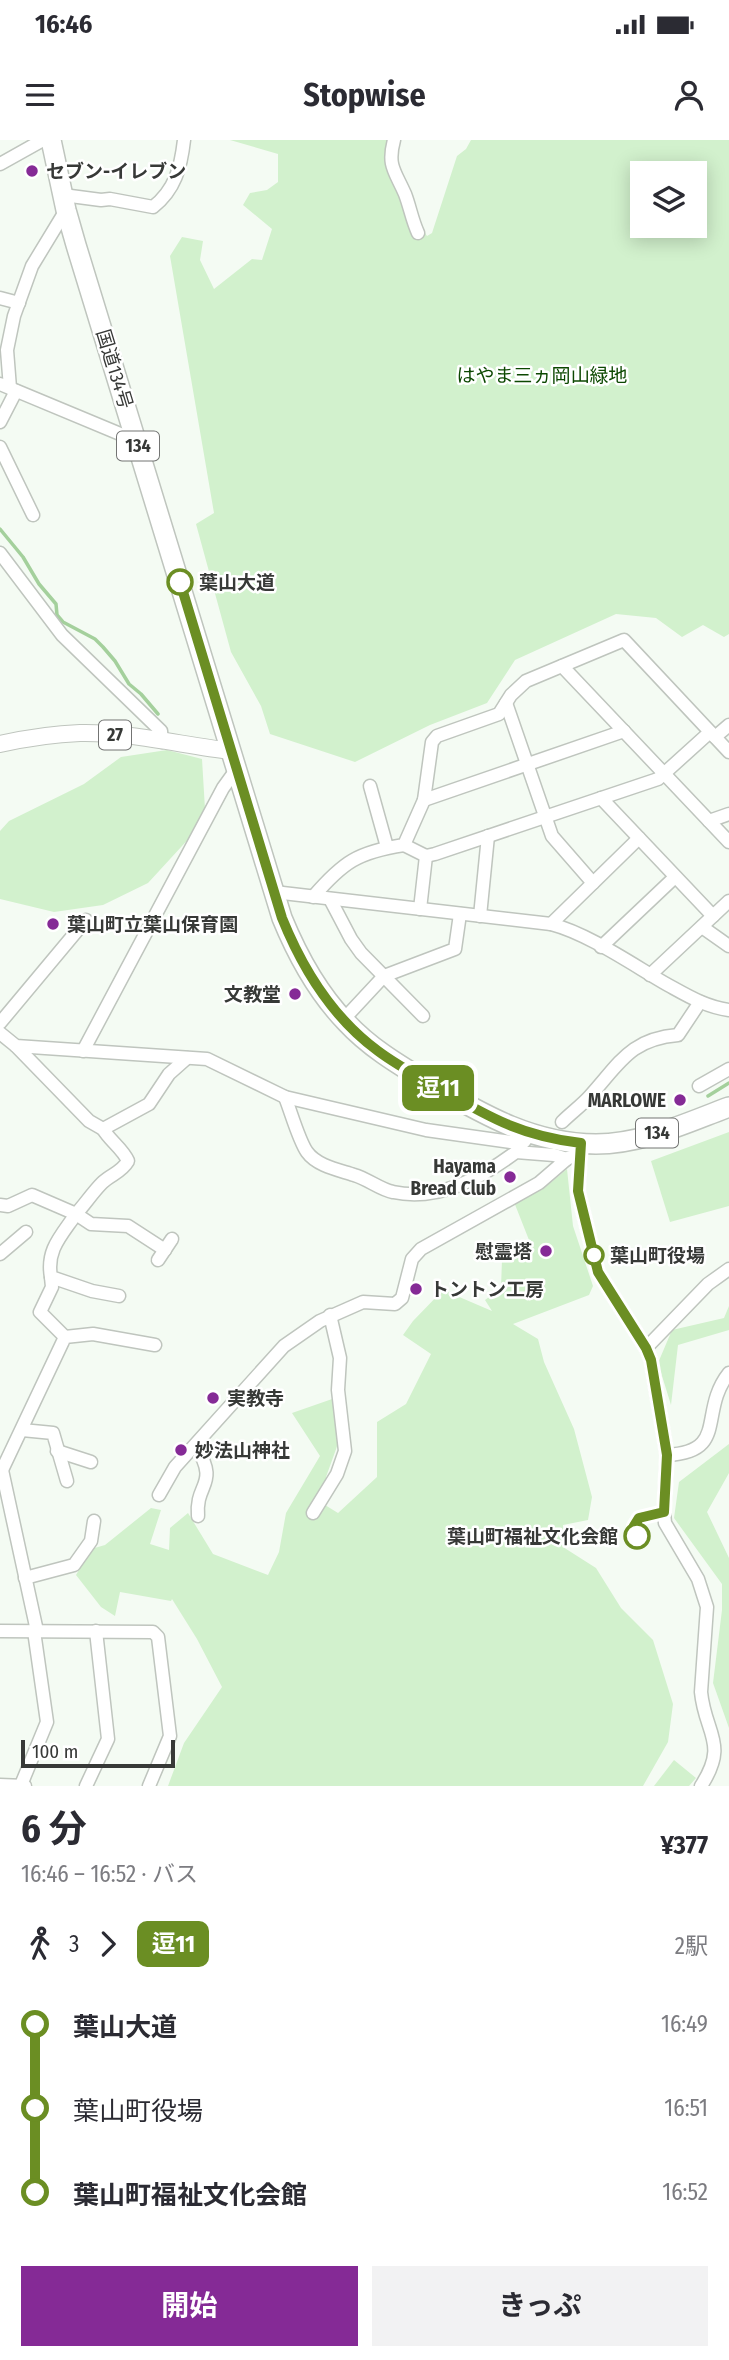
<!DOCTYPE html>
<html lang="ja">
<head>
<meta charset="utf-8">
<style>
  body { margin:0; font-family:"Fira Sans Condensed","Noto Sans JP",sans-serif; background:#f2f2f3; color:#2b2b33; height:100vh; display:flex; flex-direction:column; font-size:26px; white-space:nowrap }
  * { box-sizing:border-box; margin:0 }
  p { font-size:23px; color:#7c7c81 }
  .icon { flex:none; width:38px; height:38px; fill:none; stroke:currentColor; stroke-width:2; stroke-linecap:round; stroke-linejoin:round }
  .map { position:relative; height:1646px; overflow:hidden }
  .drawer { display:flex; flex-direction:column; background:#fff; flex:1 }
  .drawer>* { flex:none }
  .badge { padding:0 14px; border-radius:10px; font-size:24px; line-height:46px }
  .controls { position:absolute; left:630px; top:21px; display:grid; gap:14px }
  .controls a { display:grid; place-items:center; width:77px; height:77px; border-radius:0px; background:#fff; box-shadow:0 4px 18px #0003; font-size:35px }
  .scale { position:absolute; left:21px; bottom:18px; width:154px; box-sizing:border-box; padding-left:7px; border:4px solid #373937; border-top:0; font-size:19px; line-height:24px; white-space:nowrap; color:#373937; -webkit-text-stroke:5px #fff; paint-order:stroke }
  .map>.badge { position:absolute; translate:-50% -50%; box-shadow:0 0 0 4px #fff }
  .legs { display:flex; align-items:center; gap:10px; height:77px; padding:0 21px; font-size:23px }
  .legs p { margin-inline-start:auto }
  .headline { display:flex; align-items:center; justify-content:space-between; height:119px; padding:0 21px }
  h1 { font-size:38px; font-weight:700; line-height:52px }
  .action { display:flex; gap:14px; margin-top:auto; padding:14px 21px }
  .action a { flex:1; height:80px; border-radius:0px; background:#852a96; color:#fff; font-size:28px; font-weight:700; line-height:80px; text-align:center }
  .action a+a { background:#f2f2f3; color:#2b2b33 }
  ul { padding:0 21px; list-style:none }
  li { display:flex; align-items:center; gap:24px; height:84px; font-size:26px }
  li i { display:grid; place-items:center; width:10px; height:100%; margin:0 9px; background:currentColor }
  li i::after { content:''; width:18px; height:18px; margin:-9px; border:5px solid; border-radius:50%; background:#fff }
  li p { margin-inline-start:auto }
  li:first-child i { background:linear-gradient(#0000 50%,currentColor 0) }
  li:last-child i { background:linear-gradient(currentColor 50%,#0000 0) }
  .status { display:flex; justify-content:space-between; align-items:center; height:49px; padding:0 35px; background:#fff; direction:ltr }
  .status svg { height:19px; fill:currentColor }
  header { display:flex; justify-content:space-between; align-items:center; height:91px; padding:0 21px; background:#fff; font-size:32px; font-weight:700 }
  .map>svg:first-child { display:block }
</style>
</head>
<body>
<div class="status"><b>16:46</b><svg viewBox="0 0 49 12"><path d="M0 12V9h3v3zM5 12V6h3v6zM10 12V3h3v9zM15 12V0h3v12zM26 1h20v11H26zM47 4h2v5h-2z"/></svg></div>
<header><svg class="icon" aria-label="menu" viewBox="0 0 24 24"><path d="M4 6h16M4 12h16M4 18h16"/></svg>Stopwise<svg class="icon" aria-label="person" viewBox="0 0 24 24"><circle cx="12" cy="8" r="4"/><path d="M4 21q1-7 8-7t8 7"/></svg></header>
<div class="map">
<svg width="729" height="1646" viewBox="0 0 729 1646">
  <rect width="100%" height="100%" fill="#f4fbf3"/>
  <!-- green -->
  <g fill="#d2f1cd" fill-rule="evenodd">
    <path d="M230,0H396C391,33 410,68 427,96L432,93L457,16L466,9L471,0H729V494L724,497L703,485L682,497L656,478L616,474L515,520L487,563L430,585L355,622L270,594L261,566L231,512L196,384L214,373L170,116L182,97L203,101L200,120L214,149L252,119L262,120L272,89L243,65L250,53L267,50L278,42V14ZM642,33H695V86H642Z"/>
    <polygon points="167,610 202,619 205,669 193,694 148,743 103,765 54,772 0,759 0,691 9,681 84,644 121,617"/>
    <polygon points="729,992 729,1066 670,1082 651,1021"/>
    <polygon points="567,1029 573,1086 593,1146 589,1155 513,1184 538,1199 544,1222 574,1289 592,1357 588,1380 563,1385 563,1407 596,1428 621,1468 653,1500 673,1564 668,1602 643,1646 168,1646 184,1603 222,1547 197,1499 172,1459 171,1461 120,1452 115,1476 101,1467 76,1435 91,1409 105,1405 151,1368 161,1370 150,1404 169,1410 170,1388 188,1373 213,1414 268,1435 279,1412 286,1373 320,1316 292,1273 335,1258 344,1287 326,1337 325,1365 338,1373 377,1337 377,1282 406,1264 431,1214 403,1195 413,1181 443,1150 492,1171 485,1160 501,1148 502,1119 529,1100 514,1062 543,1049"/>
    <polygon points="729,1166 729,1190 678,1205 671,1265 658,1223 672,1190 724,1178"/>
    <polygon points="729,1304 729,1333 707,1372 729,1418 729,1588 713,1543 722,1470 722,1444 674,1378 679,1342"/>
    <polygon points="674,1620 696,1638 689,1646 654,1646"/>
  </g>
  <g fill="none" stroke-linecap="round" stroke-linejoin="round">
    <!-- stream -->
    <g stroke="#a4d09c" stroke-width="3.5">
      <polyline points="0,389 23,417 39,444 56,464 57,475 63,482 95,499 103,507 115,521 129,544 141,554 158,574"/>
      <polyline points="708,956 729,943"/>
    </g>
    <!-- minor casing -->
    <g stroke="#bfc5be" stroke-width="15">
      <g id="minor">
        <path d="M394,0C387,26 395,31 405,54C410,67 412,80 418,93"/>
        <polyline points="0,24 43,0"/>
        <path d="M63,55L101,60L110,59L153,67C175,50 181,27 184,0"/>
        <polyline points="0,158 19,163"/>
        <polyline points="0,244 137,301"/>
        <polyline points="10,248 7,210 14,176 32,126 66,70"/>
        <polyline points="0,282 16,251"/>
        <polyline points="0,307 33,375"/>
        <polyline points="0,413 62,495 161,591 162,602"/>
        <polyline points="562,526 729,702"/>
        <polyline points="506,563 552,696 593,743 551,784"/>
        <polyline points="715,597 729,585"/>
        <polyline points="370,646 387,707"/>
        <polyline points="601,658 713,776"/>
        <polyline points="424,660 624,591"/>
        <polyline points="709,681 729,674"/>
        <polyline points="404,705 426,716 435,714 658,639 710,592"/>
        <polyline points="593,743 639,698"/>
        <path d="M274,752L551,784C589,794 633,825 668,845C688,856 706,867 729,870"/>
        <path d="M313,757C343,722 358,712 404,705L424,660L432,602L437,596L499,574L511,555L526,541L624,500L729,612"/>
        <polyline points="330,759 351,799 361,813 423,876"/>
        <polyline points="420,769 426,716"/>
        <polyline points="480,776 488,696"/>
        <polyline points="702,787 729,806"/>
        <polyline points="601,807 675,737"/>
        <polyline points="650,835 729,761"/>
        <polyline points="343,880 384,836 455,809 460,774"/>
        <polyline points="0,883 86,780"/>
        <polyline points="0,893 16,906 207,919 285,957 426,990 518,1003 524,1002 530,994"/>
        <polyline points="16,906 89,981 103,989 149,964 169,934 187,918"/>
        <polyline points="83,911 223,648 236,630"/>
        <polyline points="699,946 729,929"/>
        <path d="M285,957C291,972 299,1001 307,1012C317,1026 339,1030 354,1035C368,1039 381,1050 393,1052C438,1062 481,1038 516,1012L554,1015L567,1019"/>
        <path d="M562,982C571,973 582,965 590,956C620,923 630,899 678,895L700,862"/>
        <path d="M103,989C110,1001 123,1009 128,1021C121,1033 111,1034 102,1043C93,1052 85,1064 76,1074L91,1084L128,1086L165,1110"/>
        <path d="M581,1003L578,1051L598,1132L646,1208L651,1220L667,1315L664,1372L665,1383L698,1439L707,1467L701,1552C705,1594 729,1603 701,1646"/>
        <path d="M0,1065L8,1066L32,1055L76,1074C61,1096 46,1110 51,1137L92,1151L119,1156"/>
        <polyline points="0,1114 26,1092"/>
        <polyline points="158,1120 172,1099"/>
        <polyline points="51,1137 52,1147 40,1172 65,1197"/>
        <polyline points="646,1208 708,1144 729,1129"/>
        <polyline points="22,1290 53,1293 67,1341"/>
        <path d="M196,1306C220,1346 195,1342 198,1376"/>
        <polyline points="57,1311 91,1322"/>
        <path d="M667,1315C729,1312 698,1272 729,1233"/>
        <polyline points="2,1330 65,1197 93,1194 155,1205"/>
        <polyline points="0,1331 2,1330 37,1491"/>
        <polyline points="159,1355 175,1327 284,1206 320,1181 363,1162 395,1164 402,1158 412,1119 421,1109 539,1043 568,1018 580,1014"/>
        <polyline points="313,1373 337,1334 345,1311 338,1250 340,1218 330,1175"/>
        <polyline points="25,1438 74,1425 91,1401 94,1381"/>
        <polyline points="0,1491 153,1492 158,1497 170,1596 149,1646"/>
        <polyline points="0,1645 25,1646"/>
        <polyline points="21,1645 47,1582 34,1491"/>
        <polyline points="86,1646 108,1599 96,1491"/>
      </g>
    </g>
    <!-- major casing -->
    <g stroke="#bfc5be" stroke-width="18">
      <path id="major" d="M0,604C27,598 53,594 80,593C130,592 181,605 231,611"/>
    </g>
    <!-- highway casing -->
    <g stroke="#bfc5be" stroke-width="22">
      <path id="highway" d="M51,0L66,70L76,105L282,778C298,817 317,852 346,882C371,909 401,926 432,945C484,975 534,1004 596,1004C642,1004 686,983 729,967"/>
    </g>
    <!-- minor -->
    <use href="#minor" stroke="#fff" stroke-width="12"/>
    <!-- major -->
    <use href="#major" stroke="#fff" stroke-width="16"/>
    <!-- highway -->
    <use href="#highway" stroke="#fff" stroke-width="19"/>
  </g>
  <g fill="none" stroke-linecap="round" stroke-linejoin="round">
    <!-- line-1 casing -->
    <g stroke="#fff" stroke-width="16">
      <path id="line-1" d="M180,442L282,778C303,830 333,878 378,911C398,926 421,938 442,950C492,979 523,996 581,1003L578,1051L598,1132L646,1208L651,1220L667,1315L664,1372L639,1378L634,1386L637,1396"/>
    </g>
    <!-- line-1 -->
    <use href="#line-1" stroke="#6b8e23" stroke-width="10"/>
  </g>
  <!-- markers -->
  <g fill="#852a96" stroke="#fff" stroke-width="2.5">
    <circle cx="32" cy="31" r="7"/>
    <circle cx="53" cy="784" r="7"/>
    <circle cx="295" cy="854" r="7"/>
    <circle cx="680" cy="960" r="7"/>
    <circle cx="510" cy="1037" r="7"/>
    <circle cx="546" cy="1111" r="7"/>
    <circle cx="416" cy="1149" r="7"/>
    <circle cx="213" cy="1258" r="7"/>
    <circle cx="181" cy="1310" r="7"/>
  </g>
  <g fill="#fff" stroke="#6b8e23" stroke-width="3.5">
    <circle cx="180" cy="442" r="12"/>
    <circle cx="594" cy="1115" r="9"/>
    <circle cx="637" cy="1396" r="12"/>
  </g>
  <g text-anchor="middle" stroke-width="5" stroke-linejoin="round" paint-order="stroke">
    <!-- shield labels -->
    <g fill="#fff" stroke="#737473" stroke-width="2">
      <rect x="117" y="291.5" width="42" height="29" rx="5"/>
      <rect x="99" y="580.5" width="32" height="29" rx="5"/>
      <rect x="636" y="978.5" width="42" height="29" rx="5"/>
    </g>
    <g font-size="18" font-weight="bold" fill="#373937">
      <text x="138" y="312">134</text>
      <text x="115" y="601">27</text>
      <text x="657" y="999">134</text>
    </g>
    <!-- poi labels -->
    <g font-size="19" font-weight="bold" fill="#373937" stroke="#fff" text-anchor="start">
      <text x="46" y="38">セブン-イレブン</text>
      <text x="67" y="791">葉山町立葉山保育園</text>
      <text x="281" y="861" text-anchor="end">文教堂</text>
      <text x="666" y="967" text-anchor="end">MARLOWE</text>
      <text x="496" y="1033" text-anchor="end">Hayama<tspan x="496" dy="22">Bread Club</tspan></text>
      <text x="532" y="1118" text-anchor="end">慰霊塔</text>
      <text x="430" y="1156">トントン工房</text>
      <text x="227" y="1265">実教寺</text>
      <text x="195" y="1317">妙法山神社</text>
    </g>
    <!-- street labels -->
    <g font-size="19" fill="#373937" stroke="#fff">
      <text transform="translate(115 229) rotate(73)" y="7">国道134号</text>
    </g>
    <!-- park labels -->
    <g font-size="19" fill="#0c4801" stroke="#fff">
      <text x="542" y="242">はやま三ヵ岡山緑地</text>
    </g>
    <!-- stop labels -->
    <g font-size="19" font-weight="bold" fill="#373937" stroke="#fff" text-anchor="start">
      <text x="199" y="449">葉山大道</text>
      <text x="610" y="1122">葉山町役場</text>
      <text x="618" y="1403" text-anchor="end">葉山町福祉文化会館</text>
    </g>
  </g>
</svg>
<div class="controls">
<a><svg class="icon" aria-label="layers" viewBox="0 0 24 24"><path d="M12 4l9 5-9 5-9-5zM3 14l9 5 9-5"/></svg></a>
</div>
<div class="scale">100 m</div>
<b class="badge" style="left:438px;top:948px;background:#6b8e23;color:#fff">逗11</b>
</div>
<section class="drawer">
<div class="headline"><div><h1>6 分</h1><p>16:46 – 16:52 · バス</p></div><b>¥377</b></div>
<div class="legs"><svg class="icon" aria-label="walk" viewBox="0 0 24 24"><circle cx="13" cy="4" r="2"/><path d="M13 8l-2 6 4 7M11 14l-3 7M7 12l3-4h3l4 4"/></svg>3<svg class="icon" aria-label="forward" viewBox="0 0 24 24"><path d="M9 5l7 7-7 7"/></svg><b class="badge" style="background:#6b8e23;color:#fff">逗11</b><p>2駅</p></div>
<ul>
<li><i style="color:#6b8e23"></i><b>葉山大道</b><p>16:49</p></li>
<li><i style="color:#6b8e23"></i><span>葉山町役場</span><p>16:51</p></li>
<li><i style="color:#6b8e23"></i><b>葉山町福祉文化会館</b><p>16:52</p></li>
</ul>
<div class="action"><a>開始</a><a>きっぷ</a></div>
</section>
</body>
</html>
